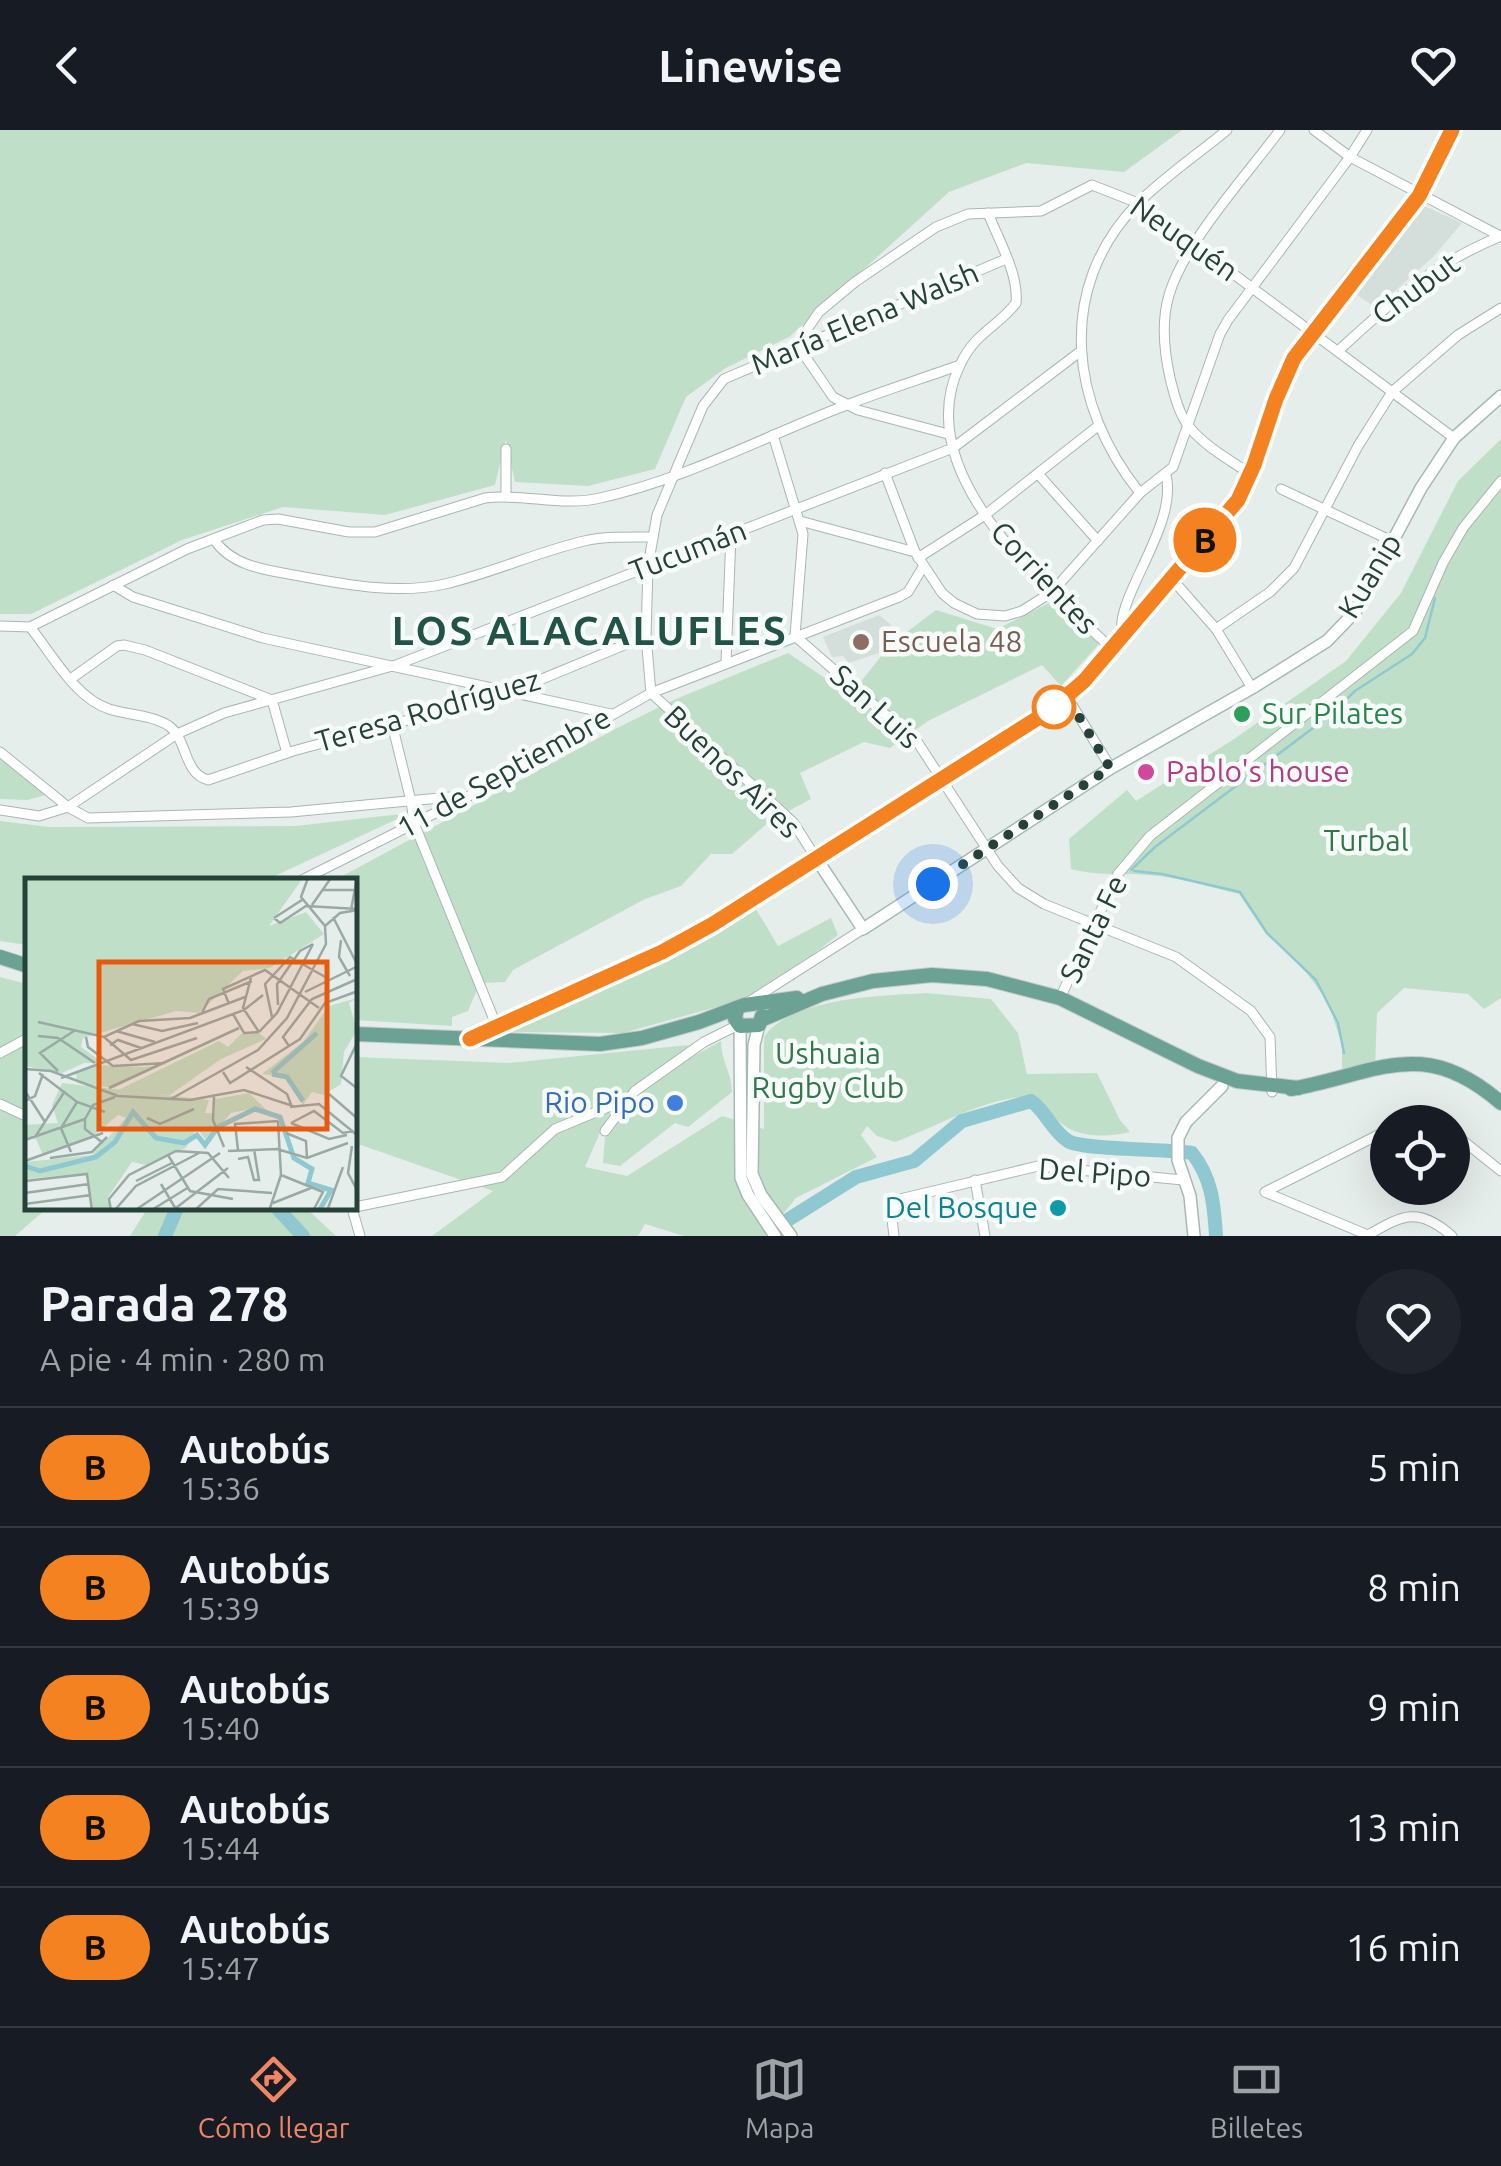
<!DOCTYPE html>
<html lang="es">
<head>
<meta charset="utf-8">
<style>
  body { margin:0; font-family:Ubuntu,sans-serif; background:#20242c; color:#f1f3f6; height:100vh; display:flex; flex-direction:column; font-size:38px; white-space:nowrap }
  * { box-sizing:border-box; margin:0 }
  p { font-size:32px; color:#9ea1a6 }
  .icon { flex:none; width:55px; height:55px; fill:none; stroke:currentColor; stroke-width:2; stroke-linecap:round; stroke-linejoin:round }
  .map { position:relative; height:1106px; overflow:hidden }
  .details { display:flex; flex-direction:column; background:#171b24; flex:1 }
  .details>* { flex:none }
  .badge { padding:0 20px; border-radius:32px; font-size:35px; line-height:65px }
  .tools { position:absolute; left:1370px; top:975px; display:grid; gap:20px }
  .tools a { display:grid; place-items:center; width:100px; height:100px; border-radius:50%; background:#171b24; box-shadow:0 10px 40px #0002; font-size:50px }
  .you { position:absolute; width:50px; height:50px; margin:-25px; border:8px solid #fff; border-radius:50%; background:#1a73e8; box-shadow:0 0 0 15px #1a73e833 }
  .map>.badge { position:absolute; translate:-50% -50%; box-shadow:0 0 0 5px #fff }
  .round { display:grid; place-items:center; flex:none; width:105px; height:105px; border-radius:52px; background:#20242c }
  .headline { display:flex; align-items:center; justify-content:space-between; height:170px; padding:0 40px }
  h1 { font-size:48px; font-weight:700; line-height:75px }
  ul { padding:0; list-style:none }
  li { display:flex; align-items:center; gap:30px; height:120px; padding:0 40px; border-top:2px solid #363941 }
  li div { flex:1 }
  li b { display:block; font-size:38px }
  li em { font-style:normal }
  li .badge { min-width:110px; font-weight:700; text-align:center }
  header { display:flex; justify-content:space-between; align-items:center; height:130px; padding:0 40px; background:#171b24; font-size:45px; font-weight:700 }
  .tab-bar { display:flex; justify-content:space-around; align-items:center; height:140px; border-top:2px solid #363941; background:#171b24; font-size:28px; color:#9ea1a6 }
  .tab-bar a { display:grid; justify-items:center; gap:5px }
  .tab-bar .current { color:#ee8565 }
  .map>svg:first-child { display:block }
</style>
</head>
<body>
<header><svg class="icon" aria-label="back" viewBox="0 0 24 24"><path d="M15 5l-7 7 7 7"/></svg>Linewise<svg class="icon" aria-label="heart" viewBox="0 0 24 24"><path d="M12 20l-8-8c-3-5 5-10 8-4 3-6 11-1 8 4z"/></svg></header>
<div class="map">
<svg width="1501" height="1106" viewBox="0 0 1501 1106">
  <rect width="100%" height="100%" fill="#e6eeeb"/>
  <!-- built -->
  <g fill="#d4deda">
    <polygon points="1422,75 1462,93 1434,126 1376,178 1353,162"/>
    <polygon points="879,485 890,494 899,516 849,533 843,526 832,527 823,507"/>
  </g>
  <!-- green -->
  <g fill="#c0dfc8">
    <polygon points="0,0 1182,0 1124,42 1026,33 949,62 789,207 724,239 686,267 655,339 588,356 515,352 506,310 495,355 385,385 283,377 182,410 31,484 0,484"/>
    <path d="M1501,309V868L1484,879L1468,864L1404,858L1377,883L1375,939L1342,948V915L1328,872L1300,834L1266,804L1239,764C1213,758 1186,749 1159,746C1129,742 1101,747 1071,739L1069,709L1127,660L1136,671L1234,609L1346,531L1401,463L1458,351Z"/>
    <polygon points="1053,471 1099,514 1061,556 1042,535 928,591 890,618 864,612 800,643 811,669 770,691 732,724 711,724 681,756 645,769 513,840 505,852 480,853 468,881 452,887 452,896 355,890 355,751 333,751 619,597 676,569 788,523 850,565 891,514 936,480 997,499"/>
    <polygon points="0,628 46,665 27,670 0,669"/>
    <polygon points="410,683 264,751 28,751 27,815 0,811 0,691 49,697 295,696"/>
    <polygon points="756,779 778,816 831,788 838,805 763,864 623,903 503,902 610,857"/>
    <polygon points="0,847 27,854 28,1078 46,1079 15,1106 0,1106"/>
    <path d="M926,863L991,869L1018,903L1027,944L1097,943L1120,990L1130,1002C1110,1007 1082,1008 1065,996C1054,990 1047,975 1036,966C986,966 941,995 895,1012L877,1006L867,996L861,1005L877,1027L796,1068L765,1106H684L645,1094L638,1106H432L493,1061L355,1013V927L509,933L689,915L641,963L685,931L721,911C721,930 732,944 732,962L688,997L675,993L620,1036L603,1033L605,1008L638,965L602,998L585,1037L627,1046L722,986L764,999V907C792,867 880,866 926,863Z"/>
    <polygon points="147,1079 307,1079 336,1106 130,1106"/>
  </g>
  <g fill="none" stroke-linecap="round" stroke-linejoin="round">
    <!-- stream -->
    <g stroke="#90c8d1" stroke-width="2.5">
      <polyline points="1131,740 1155,717 1329,586 1355,561 1412,524 1425,508 1435,468"/>
      <polyline points="1134,741 1162,744 1240,762 1267,803 1316,850 1338,893 1344,923"/>
    </g>
    <!-- river -->
    <g stroke="#90c8d1" stroke-width="14">
      <polyline points="277,1078 303,1106"/>
      <path d="M777,1101L786,1091L856,1047L914,1031L962,991L1031,971C1047,982 1051,1000 1068,1011C1082,1020 1168,1019 1192,1023C1212,1048 1214,1074 1216,1106"/>
      <polyline points="165,1106 177,1078"/>
    </g>
    <!-- street casing -->
    <g stroke="#a8b7b2" stroke-width="11">
      <g id="street">
        <polyline points="1314,0 1350,27 1500,106"/>
        <path d="M988,83C998,109 1019,144 1016,173C998,197 976,201 960,235C908,342 1043,454 1112,519"/>
        <path d="M1338,221C1394,170 1429,136 1501,106"/>
        <polyline points="948,304 858,280 833,267 807,229 802,214 808,198 819,182 855,152 936,97 968,84 1041,81 1092,55 1138,73 1454,308"/>
        <polyline points="773,305 803,404 795,506 918,613 998,736 1018,758 1044,774 1176,827 1251,881 1270,907 1272,962"/>
        <polyline points="506,319 506,365"/>
        <polyline points="885,343 915,422 942,463 954,473 977,484 1005,486 1022,481 1052,462 1140,363 1173,337 1220,204 1228,190 1350,27 1367,0"/>
        <path d="M1250,344C1230,330 1206,317 1190,298C1179,285 1174,264 1170,248C1164,221 1161,192 1169,165C1184,113 1247,45 1280,0"/>
        <polyline points="1039,345 1098,411"/>
        <polyline points="1281,359 1392,411"/>
        <path d="M1140,363C1070,276 1055,159 1137,74C1164,47 1198,24 1227,0"/>
        <polyline points="800,391 915,422"/>
        <path d="M214,409C230,435 264,440 294,445C342,454 397,465 445,454C492,443 537,422 584,411C607,406 630,407 653,407"/>
        <polyline points="918,428 985,385 1098,296"/>
        <polyline points="1172,449 1216,499 1252,558"/>
        <polyline points="113,455 133,467 263,508 611,584"/>
        <path d="M0,496L30,497L187,419L263,390L278,389L349,402H375L485,368C523,363 562,377 600,368C686,349 763,307 844,276C882,261 921,249 960,235"/>
        <path d="M30,497C52,524 75,568 109,579C127,585 153,585 169,596C188,610 183,643 208,650L293,621L508,563L646,506"/>
        <polyline points="1216,499 1270,462 1294,438 1358,316 1392,262 1458,205 1501,178"/>
        <path d="M1123,506C1111,472 1179,396 1166,345"/>
        <polyline points="726,532 731,405"/>
        <polyline points="72,548 117,516 124,515 145,520 272,570 287,623"/>
        <polyline points="1067,567 1111,638"/>
        <polyline points="392,594 411,671 414,693 497,897"/>
        <polyline points="0,622 68,677 88,688 291,682 461,666"/>
        <polyline points="0,680 39,686 68,677 177,604 224,583 396,535 953,318 1081,221"/>
        <polyline points="816,728 793,692 651,563 646,506 648,436 657,385 703,276 724,249 1006,129"/>
        <polyline points="300,751 469,666 651,563 899,467 908,462 923,437"/>
        <polyline points="1060,868 1118,744 1150,706 1413,501 1443,433 1463,398 1501,351"/>
        <polyline points="747,873 863,799"/>
        <polyline points="0,923 28,908"/>
        <polyline points="0,974 28,987"/>
        <polyline points="1404,992 1417,989 1432,992"/>
        <polyline points="605,1001 635,961 704,912 738,895"/>
        <polyline points="1452,1002 1501,1041"/>
        <polyline points="975,1050 985,1106"/>
        <polyline points="355,1077 502,1047 555,999 625,970"/>
        <polyline points="352,1078 360,1106"/>
        <path d="M1368,1105C1403,1085 1418,1076 1452,1106"/>
        <polyline points="894,1106 891,1081 900,1069 1038,1036 1183,1050"/>
        <polyline points="1370,1106 1265,1062 1388,1000"/>
      </g>
    </g>
    <!-- secondary casing -->
    <g stroke="#a5bab2" stroke-width="14">
      <g id="secondary">
        <polyline points="816,728 863,799 1111,638 1252,558 1327,511 1355,482 1421,358 1454,308 1501,266"/>
        <polyline points="759,895 754,915 752,1044 761,1065 791,1106"/>
        <polyline points="740,896 741,1048 748,1065 775,1106"/>
        <polyline points="1194,1106 1190,1066 1178,1030 1178,1008 1186,992 1222,956"/>
      </g>
    </g>
    <!-- primary casing -->
    <g stroke="#c2cac8" stroke-width="16">
      <g id="primary">
        <polyline points="0,827 28,836"/>
        <polyline points="737,878 735,889 740,896 759,895 762,886"/>
        <polyline points="761,890 822,864 873,851 932,845 987,849 1060,868 1198,936 1237,951 1298,958"/>
        <polyline points="355,904 600,914 642,908 699,892 744,875 797,868"/>
        <path d="M1291,959C1379,943 1423,905 1501,973"/>
      </g>
    </g>
    <!-- highway casing -->
    <g stroke="#c2cac8" stroke-width="18">
      <polyline id="highway" points="470,909 662,821 713,795 1049,581 1084,551 1238,370 1255,335 1288,238 1351,150 1419,66 1451,0"/>
    </g>
    <!-- street -->
    <use href="#street" stroke="#fff" stroke-width="9"/>
    <!-- secondary -->
    <use href="#secondary" stroke="#fff" stroke-width="11"/>
    <!-- primary -->
    <use href="#primary" stroke="#6ca294" stroke-width="14"/>
    <!-- highway -->
    <use href="#highway" stroke="#316c5f" stroke-width="15"/>
  </g>
  <g fill="none" stroke-linecap="round" stroke-linejoin="round">
    <!-- line casing -->
    <g stroke="#fff" stroke-width="22">
      <polyline id="line" points="470,909 662,822 713,794 1049,581 1084,551 1238,370 1254,335 1276,269 1294,228 1419,66 1452,0"/>
    </g>
    <!-- line -->
    <use href="#line" stroke="#f58220" stroke-width="15"/>
    <!-- walk -->
    <polyline stroke="#254139" stroke-width="10" stroke-dasharray="0 18" points="933,754 1110,638 1067,567 1054,577"/>
  </g>
  <!-- markers -->
  <circle fill="#8d6e63" stroke="#f7fbf9" stroke-width="4" cx="861" cy="512" r="10"/>
  <circle fill="#fff" stroke="#f58220" stroke-width="5" cx="1054" cy="577" r="20"/>
  <circle fill="#2e9e5b" stroke="#f7fbf9" stroke-width="4" cx="1242" cy="584" r="10"/>
  <circle fill="#d1479c" stroke="#f7fbf9" stroke-width="4" cx="1146" cy="642" r="10"/>
  <circle fill="#3f7fe0" stroke="#f7fbf9" stroke-width="4" cx="675" cy="973" r="10"/>
  <circle fill="#0f9aa8" stroke="#f7fbf9" stroke-width="4" cx="1058" cy="1078" r="10"/>
  <g text-anchor="middle" stroke-width="9" stroke-linejoin="round" paint-order="stroke">
    <!-- street labels -->
    <g font-size="30" fill="#254139" stroke="#f7fbf9">
      <text transform="translate(1184 109) rotate(35)" y="10">Neuquén</text>
      <text transform="translate(1416 159) rotate(-36)" y="10">Chubut</text>
      <text transform="translate(865 189) rotate(-23)" y="10">María Elena Walsh</text>
      <text transform="translate(688 421) rotate(-21)" y="10">Tucumán</text>
      <text transform="translate(1370 446) rotate(-59)" y="10">Kuanip</text>
      <text transform="translate(1044 448) rotate(47)" y="10">Corrientes</text>
      <text transform="translate(875 577) rotate(42)" y="10">San Luis</text>
      <text transform="translate(428 581) rotate(-16)" y="10">Teresa Rodríguez</text>
      <text transform="translate(732 642) rotate(44)" y="10">Buenos Aires</text>
      <text transform="translate(504 643) rotate(-29)" y="10">11 de Septiembre</text>
      <text transform="translate(1094 799) rotate(-64)" y="10">Santa Fe</text>
      <text transform="translate(1095 1043) rotate(4)" y="10">Del Pipo</text>
    </g>
    <!-- education labels -->
    <g font-size="30" fill="#785e54" stroke="#f7fbf9" text-anchor="start">
      <text x="881" y="522">Escuela 48</text>
    </g>
    <!-- leisure labels -->
    <g font-size="30" fill="#27864d" stroke="#f7fbf9" text-anchor="start">
      <text x="1262" y="594">Sur Pilates</text>
    </g>
    <!-- hotel labels -->
    <g font-size="30" fill="#b23c85" stroke="#f7fbf9" text-anchor="start">
      <text x="1166" y="652">Pablo's house</text>
    </g>
    <!-- park labels -->
    <g font-size="30" fill="#30774a" stroke="#f7fbf9">
      <text x="1366" y="721">Turbal</text>
      <text x="828" y="934">Ushuaia<tspan x="828" dy="34">Rugby Club</tspan></text>
    </g>
    <!-- shop labels -->
    <g font-size="30" fill="#366cbe" stroke="#f7fbf9" text-anchor="end">
      <text x="655" y="983">Rio Pipo</text>
    </g>
    <!-- culture labels -->
    <g font-size="30" fill="#0d838f" stroke="#f7fbf9" text-anchor="end">
      <text x="1038" y="1088">Del Bosque</text>
    </g>
    <!-- district labels -->
    <g font-size="40" font-weight="bold" letter-spacing="2.5" fill="#215346" stroke="#f7fbf9">
      <text x="590" y="515">LOS ALACALUFLES</text>
    </g>
  </g>
  <!-- overview -->
  <g transform="translate(25 748)">
    <rect width="332" height="332" fill="#e6eeeb"/>
    <path d="M0,0H278L244,48L281,34L299,56L245,90L218,93L174,135L151,133L58,160L56,169L78,185H59L37,195L0,188ZM332,120L324,125L332,152L319,174L316,206L299,217L287,214L278,227L262,199L237,196L278,164L304,128ZM234,155L241,161L196,181L145,217L91,213L194,163L203,169L216,156ZM67,187L119,189L136,187L89,210L52,205L51,194ZM37,205L184,222L180,235H190V221L224,215L245,235L231,230L206,235L182,264L172,250L161,270L121,287L107,284L83,319L85,332H76L67,331L63,295L0,301V284L67,277L101,240L93,237L65,261L18,277L11,261H0V247L33,245L27,227Z" fill="#c0dfc8"/>
    <path fill="none" stroke="#90c8d1" stroke-width="5" d="M247,195L292,155M247,196L262,199L278,223M0,288L15,293L71,279L90,264L108,234L131,260L159,265L172,257L180,267L193,249L230,231L255,239L269,280L287,291L283,305L306,312L294,333"/>
    <path fill="none" stroke="#99a9a4" stroke-width="2.5" d="M298,12H333M287,27L306,0M326,32L332,0M308,39L333,88M249,40L255,45L281,28L333,31M249,40L277,22M300,48L315,35L333,32M316,62L314,79L325,98M226,100L218,130L234,154M280,114L333,88M204,126L198,111L240,92L294,130M253,127L252,106L275,73L288,66M177,135L184,121L227,103M208,136L219,155L234,154M247,139L240,106L265,79L302,100M13,144L79,159L114,143L165,140L220,119M107,146L137,153L173,145M91,153L130,164M234,154L252,135L288,66M13,158L33,160L70,185M61,159L63,169L88,188L141,185M79,159L106,182L172,160M333,163L316,198L333,211M85,167L93,162L116,170M264,168L258,159L287,121L330,102M221,189L262,216L267,229M0,191L26,193L93,218L165,222L219,212L271,229M33,193L15,175L49,153M198,194L205,205L275,161L300,125L333,113M14,195L52,224L80,234M36,200L219,132L238,117M84,210L214,150M0,213L20,244M304,216L333,241M189,219L188,242L199,269M146,221L233,172L262,140L301,66L300,48L276,19L283,0M0,223L10,218L18,196M265,229L294,226L332,257M122,240L135,246L169,231M266,245L289,233L318,255L328,253M266,245L304,261L322,257M261,255L281,263L282,280M10,259L40,213M0,262L60,241M78,265L60,251V241L68,227L90,219M327,268L323,295L333,314M252,271L282,280L323,265M213,272L210,246L253,243M203,273L253,271M46,274L36,250L52,224M143,277L165,313L208,321M25,280L67,274L82,259M213,281L223,279L229,302H234L229,271M0,283L78,255M256,297L298,314L288,333M0,303L62,296L67,333M111,303L147,285M136,306L152,333M0,315L64,306M248,325L286,310M0,326L66,317M86,333L84,321L104,297L151,273L183,275L204,300M89,333L111,308L174,275M109,333L195,275M125,333L164,309M147,333L203,290M169,333L193,311L247,315M244,333L256,297L253,243M302,333L318,289"/>
    <path fill="#e8590c" fill-opacity="0.15" stroke="#e8590c" stroke-width="5" d="M74,84H302V251H74Z"/>
    <rect width="332" height="332" fill="none" stroke="#254139" stroke-width="5"/>
  </g>
</svg>
<div class="tools">
<a><svg class="icon" aria-label="locate" viewBox="0 0 24 24"><circle cx="12" cy="12" r="6"/><path d="M12 2v4M12 18v4M2 12h4M18 12h4"/></svg></a>
</div>
<div class="you" style="left:933px;top:754px"></div>
<b class="badge" style="left:1205px;top:410px;background:#f58220;color:#111">B</b>
</div>
<section class="details">
<div class="headline"><div><h1>Parada 278</h1><p>A pie · 4 min · 280 m</p></div><a class="round"><svg class="icon" aria-label="heart" viewBox="0 0 24 24"><path d="M12 20l-8-8c-3-5 5-10 8-4 3-6 11-1 8 4z"/></svg></a></div>
<ul>
<li><span class="badge" style="background:#f58220;color:#111">B</span><div><b>Autobús</b><p>15:36</p></div><em>5 min</em></li>
<li><span class="badge" style="background:#f58220;color:#111">B</span><div><b>Autobús</b><p>15:39</p></div><em>8 min</em></li>
<li><span class="badge" style="background:#f58220;color:#111">B</span><div><b>Autobús</b><p>15:40</p></div><em>9 min</em></li>
<li><span class="badge" style="background:#f58220;color:#111">B</span><div><b>Autobús</b><p>15:44</p></div><em>13 min</em></li>
<li><span class="badge" style="background:#f58220;color:#111">B</span><div><b>Autobús</b><p>15:47</p></div><em>16 min</em></li>
</ul>
</section>
<nav class="tab-bar">
<a class="current"><svg class="icon" aria-label="directions" viewBox="0 0 24 24"><path d="M12 3l9 9-9 9-9-9zM9 14v-3h6M13 9l2 2-2 2"/></svg>Cómo llegar</a>
<a><svg class="icon" aria-label="map" viewBox="0 0 24 24"><path d="M3 6l6-2 6 2 6-2v14l-6 2-6-2-6 2zM9 4v14M15 6v14"/></svg>Mapa</a>
<a><svg class="icon" aria-label="tickets" viewBox="0 0 24 24"><path d="M3 7h18v10H3zM15 7v10"/></svg>Billetes</a>
</nav>
</body>
</html>
